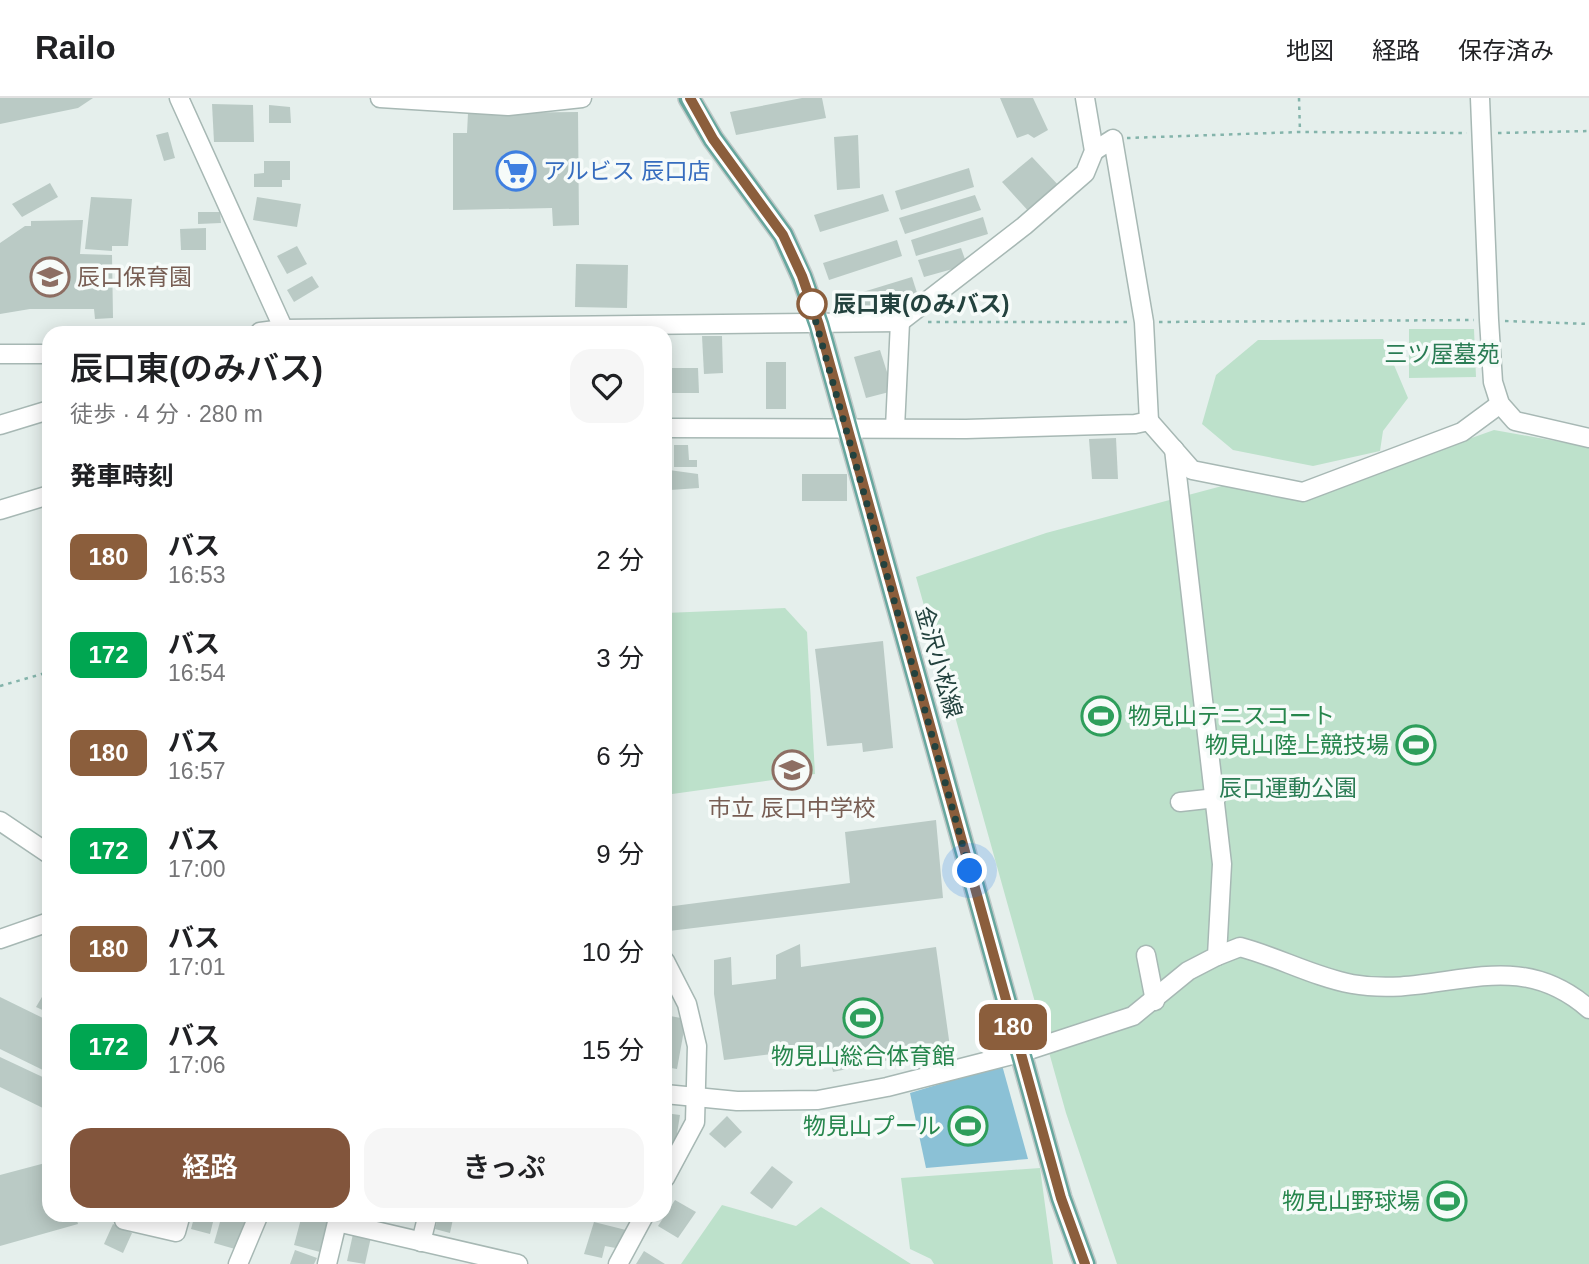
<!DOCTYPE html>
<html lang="ja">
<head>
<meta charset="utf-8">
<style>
  body { margin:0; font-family:Arial,"Noto Sans JP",sans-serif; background:#f6f6f6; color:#202124; height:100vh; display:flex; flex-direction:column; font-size:26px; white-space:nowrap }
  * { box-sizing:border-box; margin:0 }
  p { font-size:23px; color:#757577 }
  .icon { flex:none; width:38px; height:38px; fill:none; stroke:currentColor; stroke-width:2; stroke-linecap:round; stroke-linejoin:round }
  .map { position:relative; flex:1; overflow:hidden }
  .sheet { position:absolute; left:42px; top:228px; width:630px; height:896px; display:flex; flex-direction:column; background:#fff; border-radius:21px; box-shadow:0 4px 18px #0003 }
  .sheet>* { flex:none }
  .badge { padding:0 14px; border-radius:10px; font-size:24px; line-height:46px }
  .you { position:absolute; width:35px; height:35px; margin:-18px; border:5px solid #fff; border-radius:50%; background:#1a73e8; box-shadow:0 0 0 10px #1a73e833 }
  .map>.badge { position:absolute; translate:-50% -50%; box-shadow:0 0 0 4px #fff }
  h2 { padding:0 28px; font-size:26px; line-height:63px }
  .round { display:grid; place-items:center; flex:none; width:74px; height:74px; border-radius:21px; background:#f6f6f6 }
  .head { display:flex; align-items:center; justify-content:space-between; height:119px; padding:0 28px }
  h1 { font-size:33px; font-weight:600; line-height:52px }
  .button { display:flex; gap:14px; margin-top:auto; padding:14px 28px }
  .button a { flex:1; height:80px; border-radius:21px; background:#82553c; color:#fff; font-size:28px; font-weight:600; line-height:80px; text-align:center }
  .button a+a { background:#f6f6f6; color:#202124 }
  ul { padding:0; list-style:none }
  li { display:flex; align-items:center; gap:21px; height:98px; padding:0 28px }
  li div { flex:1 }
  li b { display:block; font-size:26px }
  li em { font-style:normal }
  li .badge { min-width:77px; font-weight:700; text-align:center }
  header { display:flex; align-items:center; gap:42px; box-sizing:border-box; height:98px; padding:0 35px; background:#fff; border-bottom:2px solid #e0e0e0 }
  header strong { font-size:33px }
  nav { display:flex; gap:38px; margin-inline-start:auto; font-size:24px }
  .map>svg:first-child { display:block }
</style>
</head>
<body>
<header>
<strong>Railo</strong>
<nav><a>地図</a><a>経路</a><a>保存済み</a></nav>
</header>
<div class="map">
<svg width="1589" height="1166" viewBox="0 0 1589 1166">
  <rect width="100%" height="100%" fill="#e5efec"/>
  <!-- green -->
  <g fill="#bde1cb">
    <polygon points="1409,231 1474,231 1476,279 1409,280"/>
    <polygon points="1383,241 1408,300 1383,333 1380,353 1313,368 1233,352 1202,326 1216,277 1258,242"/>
    <polygon points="1494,332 1589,349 1589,1166 1117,1166 1066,1015 916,479 1046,435 1222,388 1314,389 1407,363"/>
    <polygon points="785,510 807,534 815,676 665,697 665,515"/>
    <polygon points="1040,1070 1053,1166 934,1166 931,1161 910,1151 901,1080"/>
    <polygon points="722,1107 796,1128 821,1109 911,1166 681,1166"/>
  </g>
  <!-- water -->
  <polygon fill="#8bc1d6" points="1002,967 1028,1061 926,1070 910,995"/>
  <!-- building -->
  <g fill="#bacac5">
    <polygon points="0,0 93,0 78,10 0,26"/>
    <polygon points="802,0 822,0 826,20 736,37 730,14"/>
    <polygon points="1000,0 1033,0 1048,32 1034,40 1028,36 1017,40"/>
    <polygon points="212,6 253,7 254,44 214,44"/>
    <polygon points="269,7 290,9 291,25 269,25"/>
    <polygon points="578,14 579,127 553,128 552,110 453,112 453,35 467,35 468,15"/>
    <polygon points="168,34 175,60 164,63 156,37"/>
    <polygon points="858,37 860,90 837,92 834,39"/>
    <polygon points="1032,59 1061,90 1031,116 1002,84"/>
    <polygon points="264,63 290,63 290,82 282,82 282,89 254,89 254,76 264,75"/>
    <polygon points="969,70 974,89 901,112 895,93"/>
    <polygon points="50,85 58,99 22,119 12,106"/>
    <polygon points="883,96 889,113 820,134 814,117"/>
    <polygon points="975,97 981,112 905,136 899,120"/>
    <polygon points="91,99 132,101 128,148 112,148 112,153 85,151"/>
    <polygon points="257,99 301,106 297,129 253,122"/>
    <polygon points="198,114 220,114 221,125 198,126"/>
    <polygon points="983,119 988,136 916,158 911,142"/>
    <polygon points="83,122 80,156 112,157 113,220 95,221 94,211 30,211 0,216 0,145 25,128 31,128 31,123"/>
    <polygon points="206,130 206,152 181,152 180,131"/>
    <polygon points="897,142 902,158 829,182 823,165"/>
    <polygon points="297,148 307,166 287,176 277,158"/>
    <polygon points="961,150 967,167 924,179 918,162"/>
    <polygon points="576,166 628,167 627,210 575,209"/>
    <polygon points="312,178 319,189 294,204 287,192"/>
    <polygon points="912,179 918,198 845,219 840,201"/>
    <polygon points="702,238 722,238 723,275 704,276"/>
    <polygon points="880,252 893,293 866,300 854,259"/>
    <rect x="766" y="264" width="20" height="47"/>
    <polygon points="665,270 698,270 699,295 665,295"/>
    <polygon points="1116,340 1118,381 1092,381 1089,341"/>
    <polygon points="674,347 688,347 689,362 697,362 697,369 674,369"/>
    <polygon points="669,372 698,376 699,390 670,392"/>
    <rect x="802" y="376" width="45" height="27"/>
    <polygon points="883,543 893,650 863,654 862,645 827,648 815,551"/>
    <polygon points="936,722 943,800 669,833 666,809 850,785 845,734"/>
    <polygon points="800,846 801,869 936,849 950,949 833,974 827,949 724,962 714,896 714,862 731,859 732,887 776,881 776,857"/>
    <polygon points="49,887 49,915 36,909"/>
    <polygon points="0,899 49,923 49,975 0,951"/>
    <polygon points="665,917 686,921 677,971 665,969"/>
    <polygon points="0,959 49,982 49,1013 0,989"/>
    <polygon points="665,1015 680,1017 675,1048 665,1046"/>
    <polygon points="727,1018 742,1034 725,1050 709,1036"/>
    <polygon points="49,1064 49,1116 75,1116 78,1126 0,1148 0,1077"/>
    <polygon points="772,1068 793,1084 772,1111 750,1095"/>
    <polygon points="675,1102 696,1114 678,1140 658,1128"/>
    <polygon points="195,1116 215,1116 210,1136 191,1131"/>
    <polygon points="533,1116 559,1116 558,1122"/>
    <polygon points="222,1117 245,1123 235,1151 214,1145"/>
    <polygon points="302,1117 330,1125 320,1154 294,1147"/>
    <polygon points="439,1117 453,1121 450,1135 435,1131"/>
    <polygon points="594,1124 626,1132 621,1151 605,1148 602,1160 584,1156"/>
    <polygon points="113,1126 132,1135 123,1155 104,1146"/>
    <polygon points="353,1136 371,1139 365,1166 347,1163"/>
    <polygon points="295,1152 317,1160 314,1166 290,1166"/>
    <polygon points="644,1153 665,1166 636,1166"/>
  </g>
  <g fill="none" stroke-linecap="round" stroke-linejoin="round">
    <!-- minor casing -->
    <g stroke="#a7b8b4" stroke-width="21">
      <g id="minor">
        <polyline points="179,0 285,234"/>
        <polyline points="380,0 508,8 582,0"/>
        <polyline points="1480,0 1489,222 1493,284 1500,306 1515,323 1589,340"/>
        <polyline points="1094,53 1113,41 1144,224 1149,323"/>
        <polyline points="260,234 283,231 900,224 1024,128 1085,75 1094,53 1085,0"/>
        <polyline points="0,256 49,256"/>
        <polyline points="0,327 49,312"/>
        <polyline points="665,330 966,331 1135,326 1149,323 1192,372 1303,394 1462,334 1500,306"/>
        <polyline points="895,330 900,224"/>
        <polyline points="0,412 49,397"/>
        <polyline points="1180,704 1216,700"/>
        <polyline points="0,723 49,756"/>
        <polyline points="0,841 49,824"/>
        <polyline points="1146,857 1155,903"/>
        <path d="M1217,858L1240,849C1278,859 1314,879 1352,886C1441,902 1511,843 1589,911"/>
        <polyline points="665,863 687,906 697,948 695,1024 665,1080"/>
        <polyline points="665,996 737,1003 818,1002 887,989 1020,955 1133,918 1188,873 1217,858 1222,766 1174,351"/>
        <polyline points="123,1116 124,1122 176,1134 181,1116"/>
        <polyline points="337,1124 518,1166"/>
        <polyline points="421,1144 428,1116"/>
        <polyline points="238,1166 259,1116"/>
        <polyline points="327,1166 339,1116"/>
        <polyline points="618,1166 645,1116"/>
      </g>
    </g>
    <!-- major casing -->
    <g stroke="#c1cac9" stroke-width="24">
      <polyline id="major" points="689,0 713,41 783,137 802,179 819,227 1061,1100 1085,1166"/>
    </g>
    <!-- path -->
    <g stroke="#84b4ab" stroke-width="2.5" stroke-dasharray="3.5 5" stroke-linecap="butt">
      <polyline points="1299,0 1300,34"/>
      <polyline points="1498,35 1589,33"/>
      <polyline points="1127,40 1300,34 1467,35"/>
      <polyline points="1505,223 1589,226"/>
      <polyline points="928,224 1128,224"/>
      <polyline points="1159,224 1474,222"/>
      <polyline points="0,588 49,574"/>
    </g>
    <!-- minor -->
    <use href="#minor" stroke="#fff" stroke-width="18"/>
    <!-- major -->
    <use href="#major" stroke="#67a79e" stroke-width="21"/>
  </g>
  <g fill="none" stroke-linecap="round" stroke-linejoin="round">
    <!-- line casing -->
    <g stroke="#fff" stroke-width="16">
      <polyline id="line" points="690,0 713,41 783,137 802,178 819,227 1061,1100 1085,1166"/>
    </g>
    <!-- line -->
    <use href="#line" stroke="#8b5e3c" stroke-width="10"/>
    <!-- walk -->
    <polyline stroke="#23423e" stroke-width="7" stroke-dasharray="0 12.6" points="812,206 810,203 970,773"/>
  </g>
  <!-- icons -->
  <defs>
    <g id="supermarket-ring" transform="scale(2.0125)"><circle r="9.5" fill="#f6fbf9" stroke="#3f7fe0" stroke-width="1.5"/><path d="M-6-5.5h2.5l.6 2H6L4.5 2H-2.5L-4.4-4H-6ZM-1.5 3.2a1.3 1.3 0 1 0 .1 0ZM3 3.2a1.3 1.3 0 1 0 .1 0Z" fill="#3f7fe0"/></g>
    <g id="school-ring" transform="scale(2.0125)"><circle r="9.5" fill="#f6fbf9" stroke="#8d6e63" stroke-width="1.5"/><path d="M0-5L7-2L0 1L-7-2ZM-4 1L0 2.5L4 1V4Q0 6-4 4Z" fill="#8d6e63"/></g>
    <g id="stadium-ring" transform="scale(2.0125)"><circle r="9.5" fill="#f6fbf9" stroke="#2e9e5b" stroke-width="1.5"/><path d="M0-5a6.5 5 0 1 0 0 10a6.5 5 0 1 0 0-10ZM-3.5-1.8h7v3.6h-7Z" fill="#2e9e5b"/></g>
  </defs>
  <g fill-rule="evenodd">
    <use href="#supermarket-ring" x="516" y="73"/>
    <use href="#school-ring" x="50" y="179"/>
    <use href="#stadium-ring" x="1101" y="618"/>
    <use href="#stadium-ring" x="1416" y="647"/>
    <use href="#school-ring" x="792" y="672"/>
    <use href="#stadium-ring" x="863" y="920"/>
    <use href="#stadium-ring" x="968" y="1028"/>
    <use href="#stadium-ring" x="1447" y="1103"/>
  </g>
  <!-- markers -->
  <circle fill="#fff" stroke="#8b5e3c" stroke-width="3.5" cx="812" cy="206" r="14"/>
  <g text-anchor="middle" stroke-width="7" stroke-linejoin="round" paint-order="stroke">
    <!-- shop labels -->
    <g font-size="23" fill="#366cbe" stroke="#f6fbf9" text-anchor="start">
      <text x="543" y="81">アルビス 辰口店</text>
    </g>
    <!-- education labels -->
    <g font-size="23" fill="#785e54" stroke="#f6fbf9" text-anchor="start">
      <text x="77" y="187">辰口保育園</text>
      <text x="792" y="718" text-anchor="middle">市立 辰口中学校</text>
    </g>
    <!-- stop labels -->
    <g font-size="23" font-weight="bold" fill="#23423e" stroke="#f6fbf9" text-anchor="start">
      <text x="833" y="214">辰口東(のみバス)</text>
    </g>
    <!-- park labels -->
    <g font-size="23" fill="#2a7c54" stroke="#f6fbf9">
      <text x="1442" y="264">三ツ屋墓苑</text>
      <text x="1288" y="698">辰口運動公園</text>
    </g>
    <!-- street labels -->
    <g font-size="23" fill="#23423e" stroke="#f6fbf9">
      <text transform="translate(939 564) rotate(74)" y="8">金沢小松線</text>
    </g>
    <!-- leisure labels -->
    <g font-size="23" fill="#27864d" stroke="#f6fbf9" text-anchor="end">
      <text x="1128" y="626" text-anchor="start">物見山テニスコート</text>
      <text x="1389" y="655">物見山陸上競技場</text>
      <text x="863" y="966" text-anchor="middle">物見山総合体育館</text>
      <text x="941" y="1036">物見山プール</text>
      <text x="1420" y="1111">物見山野球場</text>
    </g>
  </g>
</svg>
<div class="you" style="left:970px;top:773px"></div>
<b class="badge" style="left:1013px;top:929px;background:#8b5e3c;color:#fff">180</b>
<section class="sheet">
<div class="head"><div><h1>辰口東(のみバス)</h1><p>徒歩 · 4 分 · 280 m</p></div><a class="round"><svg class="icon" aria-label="heart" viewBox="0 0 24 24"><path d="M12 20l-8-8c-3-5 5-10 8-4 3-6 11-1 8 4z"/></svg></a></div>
<h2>発車時刻</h2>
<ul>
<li><span class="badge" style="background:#8b5e3c;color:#fff">180</span><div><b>バス</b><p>16:53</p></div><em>2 分</em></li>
<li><span class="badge" style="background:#00a651;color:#fff">172</span><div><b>バス</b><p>16:54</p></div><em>3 分</em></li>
<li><span class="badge" style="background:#8b5e3c;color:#fff">180</span><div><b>バス</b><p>16:57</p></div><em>6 分</em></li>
<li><span class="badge" style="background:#00a651;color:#fff">172</span><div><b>バス</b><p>17:00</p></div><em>9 分</em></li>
<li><span class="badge" style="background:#8b5e3c;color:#fff">180</span><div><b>バス</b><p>17:01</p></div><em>10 分</em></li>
<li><span class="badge" style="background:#00a651;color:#fff">172</span><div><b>バス</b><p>17:06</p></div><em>15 分</em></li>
</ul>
<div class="button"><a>経路</a><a>きっぷ</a></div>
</section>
</div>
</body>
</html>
